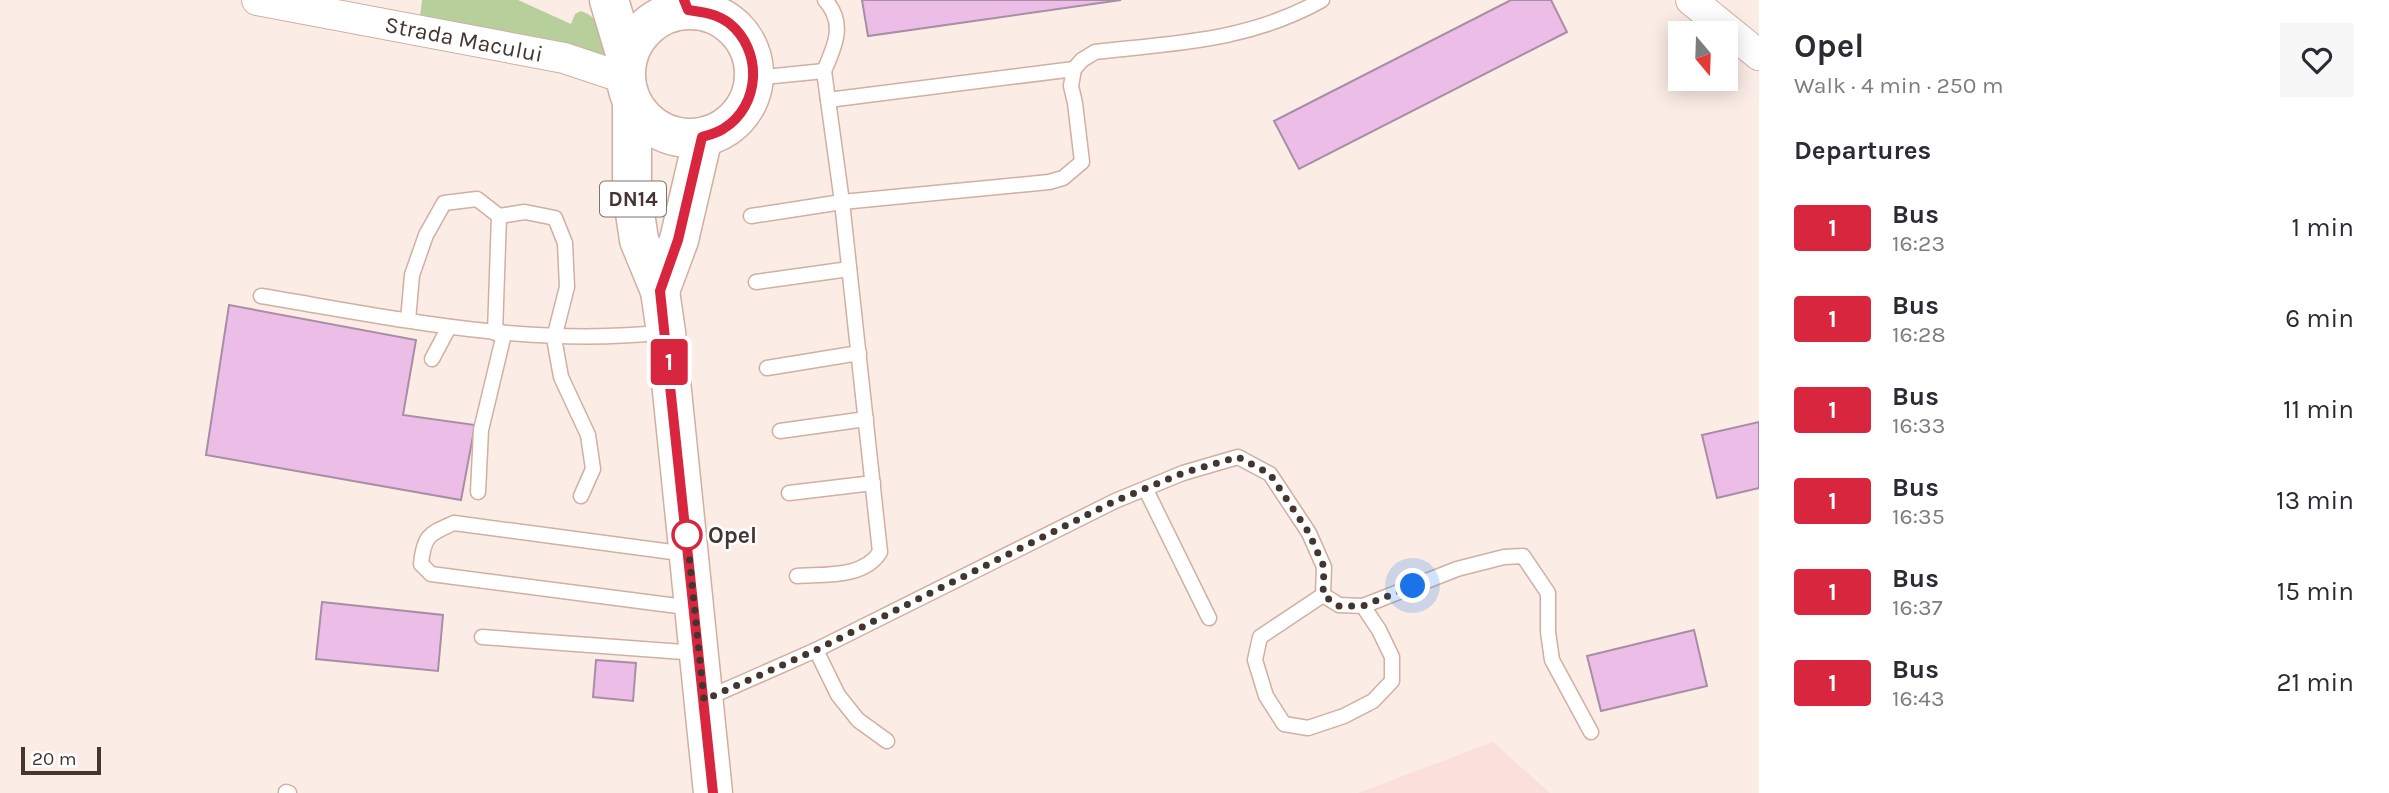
<!DOCTYPE html>
<html lang="en">
<head>
<meta charset="utf-8">
<style>
  body { margin:0; font-family:Karla,sans-serif; background:#f7f7f7; color:#2b2b33; height:100vh; display:flex; flex-direction:column; font-size:26px; white-space:nowrap }
  * { box-sizing:border-box; margin:0 }
  p { font-size:23px; color:#7c7c81 }
  .icon { flex:none; width:38px; height:38px; fill:none; stroke:currentColor; stroke-width:2; stroke-linecap:round; stroke-linejoin:round }
  .map { position:relative; flex:1; overflow:hidden }
  .details { display:flex; flex-direction:column; background:#fff; width:630px }
  .details>* { flex:none }
  .badge { padding:0 14px; border-radius:5px; font-size:24px; line-height:46px }
  .needle { width:46px; rotate:161deg }
  .buttons { position:absolute; left:1668px; top:21px; display:grid; gap:14px }
  .buttons a { display:grid; place-items:center; width:70px; height:70px; border-radius:0px; background:#fff; box-shadow:0 4px 18px #0003; font-size:35px }
  .scale { position:absolute; left:21px; bottom:18px; width:80px; box-sizing:border-box; padding-left:7px; border:4px solid #43352f; border-top:0; font-size:19px; line-height:24px; white-space:nowrap; color:#43352f; -webkit-text-stroke:5px #fff; paint-order:stroke }
  .you { position:absolute; width:35px; height:35px; margin:-18px; border:5px solid #fff; border-radius:50%; background:#1a73e8; box-shadow:0 0 0 10px #1a73e833 }
  .map>.badge { position:absolute; translate:-50% -50%; box-shadow:0 0 0 4px #fff }
  h2 { padding:0 35px; font-size:26px; line-height:63px }
  .round { display:grid; place-items:center; flex:none; width:74px; height:74px; border-radius:0px; background:#f7f7f7 }
  .overview { display:flex; align-items:center; justify-content:space-between; height:119px; padding:0 35px }
  h1 { font-size:33px; font-weight:700; line-height:52px }
  ul { padding:0; list-style:none }
  li { display:flex; align-items:center; gap:21px; height:91px; padding:0 35px }
  li div { flex:1 }
  li b { display:block; font-size:26px }
  li em { font-style:normal }
  li .badge { min-width:77px; font-weight:700; text-align:center }
  main { display:flex; flex:1; min-height:0 }
  .map>svg:first-child { display:block }
</style>
</head>
<body>
<main>
<div class="map">
<svg width="1759" height="793" viewBox="0 0 1759 793">
  <rect width="100%" height="100%" fill="#fbede6"/>
  <!-- commercial -->
  <polygon fill="#fadfda" points="1493,742 1550,793 1358,793"/>
  <!-- green -->
  <path fill="#b7cf9b" d="M422,0H518L571,24L575,14L581,11C602,18 601,36 604,55L420,17Z"/>
  <!-- building -->
  <g fill="#ecbde7" stroke="#a88ea5" stroke-width="2">
    <polygon points="862,0 1121,0 868,36"/>
    <polygon points="1511,0 1551,0 1567,32 1299,169 1274,121"/>
    <polygon points="229,305 416,340 403,415 475,425 461,500 206,455"/>
    <polygon points="1759,422 1759,488 1717,498 1702,435"/>
    <polygon points="322,602 443,615 438,671 316,659"/>
    <polygon points="1694,630 1707,686 1601,711 1587,656"/>
    <polygon points="596,660 636,663 633,701 593,697"/>
  </g>
  <g fill="none" stroke-linecap="round" stroke-linejoin="round">
    <!-- lane casing -->
    <g stroke="#d1afa1" stroke-width="17">
      <g id="lane">
        <path d="M824,71C835,46 846,23 825,0"/>
        <path d="M754,78L824,71L842,202L1049,182L1063,178L1082,162L1075,103L1071,86L1074,69L1082,60L1095,52C1176,43 1249,41 1322,0"/>
        <polyline points="828,100 1074,69"/>
        <polyline points="499,216 525,212 555,218 565,243 567,287 554,338 561,377 588,435 593,469 581,496"/>
        <path d="M751,216L842,202L880,552C864,578 825,574 797,576"/>
        <polyline points="756,282 849,269"/>
        <path d="M261,296C395,318 529,348 666,332"/>
        <polyline points="408,320 412,275 426,235 444,203 477,199 499,216 495,333"/>
        <polyline points="432,359 449,327"/>
        <polyline points="767,368 859,353"/>
        <polyline points="780,431 866,419"/>
        <polyline points="1146,490 1209,618"/>
        <polyline points="478,492 481,430 504,334"/>
        <polyline points="789,493 873,483"/>
        <path d="M687,554L454,523C429,534 424,535 421,564L431,574L693,608"/>
        <polyline points="1323,595 1260,637 1255,660 1266,696 1284,724 1308,728 1344,716 1373,701 1392,681 1392,657 1379,630 1363,606"/>
        <polyline points="482,637 697,653"/>
        <polyline points="816,650 838,695 858,720 887,741"/>
        <polyline points="705,699 816,650 1115,501 1183,473 1238,457 1270,474 1309,533 1324,567 1323,595 1339,605 1363,606 1457,569 1504,557 1523,556 1548,593 1548,632 1552,660 1591,732"/>
        <polyline points="286,792 289,793"/>
      </g>
    </g>
    <!-- street casing -->
    <g stroke="#d1afa1" stroke-width="32">
      <g id="street">
        <polyline points="257,0 564,58 615,75 626,81"/>
        <polyline points="1691,0 1759,55"/>
      </g>
    </g>
    <!-- primary casing -->
    <g stroke="#d1afa1" stroke-width="41">
      <g id="primary">
        <polyline points="609,0 627,60"/>
        <circle cx="690" cy="74" r="64"/>
        <polyline points="632,102 632,193 639,240 660,291 666,332 713,793"/>
        <polyline points="660,291 679,240 703,137"/>
      </g>
    </g>
    <!-- lane -->
    <use href="#lane" stroke="#fff" stroke-width="14"/>
    <!-- street -->
    <use href="#street" stroke="#fff" stroke-width="30"/>
    <!-- primary -->
    <use href="#primary" stroke="#fff" stroke-width="38"/>
  </g>
  <g fill="none" stroke-linecap="round" stroke-linejoin="round">
    <!-- line casing -->
    <g stroke="#fff" stroke-width="16">
      <path id="line" d="M684,0L688,10C703,12 717,14 729,23C763,50 761,106 723,129C717,133 709,135 702,137L678,240L660,291L713,793"/>
    </g>
    <!-- line -->
    <use href="#line" stroke="#d7263d" stroke-width="10"/>
    <!-- walk -->
    <polyline stroke="#43352f" stroke-width="7" stroke-dasharray="0 12.6" points="687,535 704,700 816,650 1115,501 1183,473 1238,457 1270,474 1309,533 1324,567 1323,595 1339,606 1363,606 1413,586"/>
  </g>
  <!-- markers -->
  <circle fill="#fff" stroke="#d7263d" stroke-width="3.5" cx="687" cy="535" r="14"/>
  <g text-anchor="middle" stroke-width="5" stroke-linejoin="round" paint-order="stroke">
    <!-- shield labels -->
    <rect fill="#fff" stroke="#7b726d" stroke-width="2" x="600" y="181.5" width="66" height="35" rx="5"/>
    <g font-size="21" font-weight="bold" fill="#43352f">
      <text x="633" y="206">DN14</text>
    </g>
    <!-- street labels -->
    <g font-size="23" fill="#43352f" stroke="#fff">
      <text transform="translate(464 39) rotate(11)" y="8">Strada Macului</text>
    </g>
    <!-- stop labels -->
    <g font-size="23" font-weight="bold" fill="#43352f" stroke="#fff" text-anchor="start">
      <text x="708" y="543">Opel</text>
    </g>
  </g>
</svg>
<div class="buttons">
<a><svg class="needle" viewBox="-14 -14 28 28"><path d="M0-13l5 13h-10z" fill="#e53935"/><path d="M0 13l5-13h-10z" fill="#7c7c81"/></svg></a>
</div>
<div class="scale">20 m</div>
<div class="you" style="left:1413px;top:586px"></div>
<b class="badge" style="left:669px;top:362px;background:#d7263d;color:#fff">1</b>
</div>
<section class="details">
<div class="overview"><div><h1>Opel</h1><p>Walk · 4 min · 250 m</p></div><a class="round"><svg class="icon" aria-label="heart" viewBox="0 0 24 24"><path d="M12 20l-8-8c-3-5 5-10 8-4 3-6 11-1 8 4z"/></svg></a></div>
<h2>Departures</h2>
<ul>
<li><span class="badge" style="background:#d7263d;color:#fff">1</span><div><b>Bus</b><p>16:23</p></div><em>1 min</em></li>
<li><span class="badge" style="background:#d7263d;color:#fff">1</span><div><b>Bus</b><p>16:28</p></div><em>6 min</em></li>
<li><span class="badge" style="background:#d7263d;color:#fff">1</span><div><b>Bus</b><p>16:33</p></div><em>11 min</em></li>
<li><span class="badge" style="background:#d7263d;color:#fff">1</span><div><b>Bus</b><p>16:35</p></div><em>13 min</em></li>
<li><span class="badge" style="background:#d7263d;color:#fff">1</span><div><b>Bus</b><p>16:37</p></div><em>15 min</em></li>
<li><span class="badge" style="background:#d7263d;color:#fff">1</span><div><b>Bus</b><p>16:43</p></div><em>21 min</em></li>
</ul>
</section>
</main>
</body>
</html>
